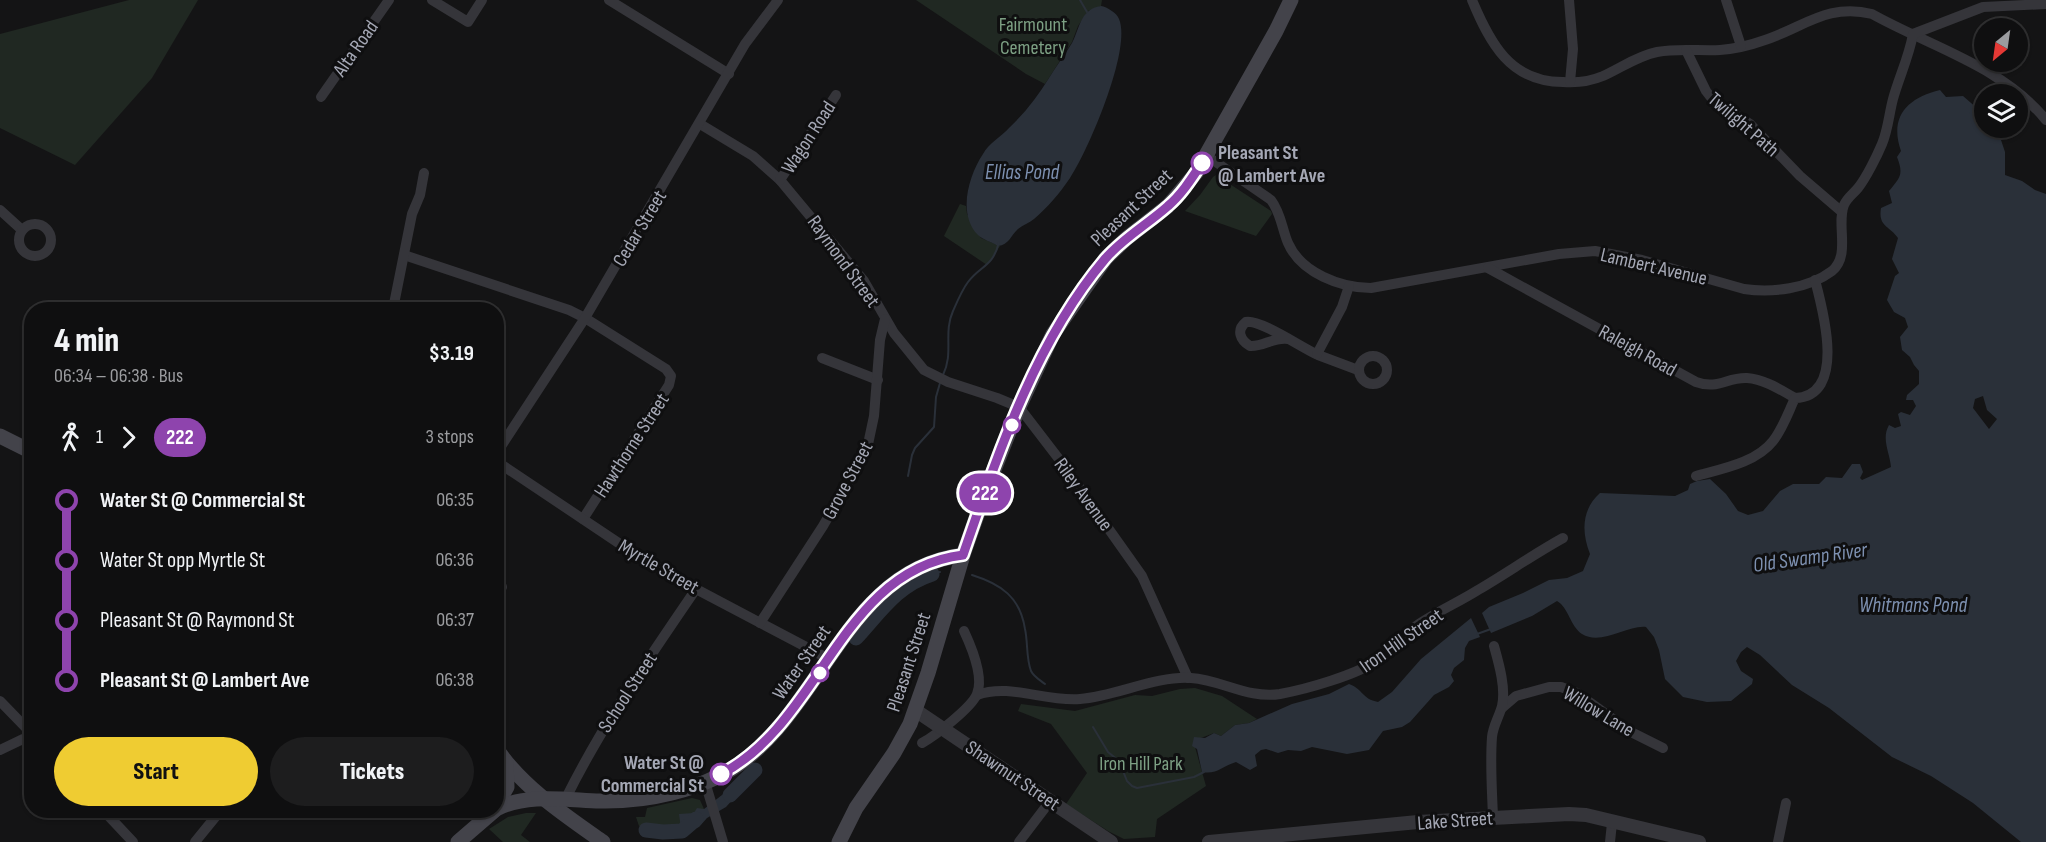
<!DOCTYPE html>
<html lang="en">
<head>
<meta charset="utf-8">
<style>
  body { margin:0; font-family:"Sofia Sans Condensed",sans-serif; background:#1d1d1e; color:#f1f3f6; height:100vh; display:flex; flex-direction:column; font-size:22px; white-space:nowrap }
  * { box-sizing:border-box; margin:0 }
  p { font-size:20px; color:#9b9c9f }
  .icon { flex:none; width:33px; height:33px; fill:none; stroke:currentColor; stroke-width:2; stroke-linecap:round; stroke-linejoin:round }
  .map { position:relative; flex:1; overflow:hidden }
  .details { position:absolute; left:24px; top:302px; width:480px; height:516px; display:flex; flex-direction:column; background:#0f0f10; border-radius:24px; box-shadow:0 2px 4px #0004,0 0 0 2px #2f2f30 }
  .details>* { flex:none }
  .badge { padding:0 12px; border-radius:20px; font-size:21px; line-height:39px }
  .needle { width:39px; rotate:209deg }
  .buttons { position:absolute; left:1974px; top:18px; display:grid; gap:12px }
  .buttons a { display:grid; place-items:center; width:54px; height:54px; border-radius:50%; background:#0f0f10; box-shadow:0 2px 4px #0004,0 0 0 2px #2f2f30; font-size:30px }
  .map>.badge { position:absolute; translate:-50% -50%; box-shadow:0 0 0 3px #fff }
  .legs { display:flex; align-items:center; gap:9px; height:66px; padding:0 30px; font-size:20px }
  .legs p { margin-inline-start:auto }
  .overview { display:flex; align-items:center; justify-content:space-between; height:102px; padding:0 30px }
  h1 { font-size:33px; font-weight:800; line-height:45px }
  .button { display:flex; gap:12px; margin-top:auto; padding:12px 30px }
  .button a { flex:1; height:69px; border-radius:36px; background:#efcc32; color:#111; font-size:24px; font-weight:800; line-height:69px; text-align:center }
  .button a+a { background:#1d1d1e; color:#f1f3f6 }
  ul { padding:0 30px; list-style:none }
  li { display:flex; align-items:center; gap:21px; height:60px; font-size:22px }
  li i { display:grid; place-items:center; width:9px; height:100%; margin:0 8px; background:currentColor }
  li i::after { content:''; width:15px; height:15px; margin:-8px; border:4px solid; border-radius:50%; background:#0f0f10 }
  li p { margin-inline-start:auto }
  li:first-child i { background:linear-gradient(#0000 50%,currentColor 0) }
  li:last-child i { background:linear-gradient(currentColor 50%,#0000 0) }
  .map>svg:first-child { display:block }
</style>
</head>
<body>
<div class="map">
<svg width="2046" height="842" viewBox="0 0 2046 842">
  <rect width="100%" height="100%" fill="#141415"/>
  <!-- green -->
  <g fill="#202822">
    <polygon points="129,0 198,0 152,78 75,165 0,128 0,34"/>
    <polygon points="916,0 1102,0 1101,6 1088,11 1078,26 1072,42 1045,84 1026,74"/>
    <polygon points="1216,175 1271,211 1272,214 1256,236 1185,211 1200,195 1213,177"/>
    <polygon points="960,204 966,206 967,214 981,238 1000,246 987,265 944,236"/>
    <polygon points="1195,688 1222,696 1257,719 1249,723 1235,725 1221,736 1214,733 1201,738 1195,747 1206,786 1157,819 1155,837 1124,839 1108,831 1066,804 1087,773 1051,724 1018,711 1021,704 1075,711 1135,695 1152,696 1180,689"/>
    <polygon points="692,798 700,800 704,809 694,813 681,828 639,826 636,817 645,817 647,808"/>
    <polygon points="526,813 536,813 521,835 530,842 503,842 489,829 508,817"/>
  </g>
  <!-- water -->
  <g fill="#2a3039" fill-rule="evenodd">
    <path d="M1101,6C1107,7 1117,13 1119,19C1132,49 1088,151 1070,178C1060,193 1047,208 1034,219C1029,223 1023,225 1018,229C1011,235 1009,245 998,246C992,242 983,240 978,235C957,214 969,175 983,154C989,143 1001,137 1009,128C1025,113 1038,96 1049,78C1056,66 1065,55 1072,43C1080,28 1080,9 1101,6Z"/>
    <path d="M1940,90L1946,97L1963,96L1978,109L1977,114L1984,123V128H1997L2005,152V175L2022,181L2035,190L2046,194V842H2021L1973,803L1931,776L1892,757L1829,708L1792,685L1760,655L1747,647L1741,652L1736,661L1741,671L1753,679L1752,684L1731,701L1707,702L1683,697L1665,679L1659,650L1654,637L1646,627C1627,625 1601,646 1582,634C1570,626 1569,608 1557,601L1532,616L1491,633L1482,613L1489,607L1523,593L1549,580L1567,578L1583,571L1590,554C1581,531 1582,509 1600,493L1675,496L1688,490L1690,484L1697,481L1710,479L1726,494L1738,511L1748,515L1763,511L1780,491L1793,484H1819L1826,477L1842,478L1852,464H1860L1863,472L1860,478L1862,480L1891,467C1890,453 1881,439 1889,425L1895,428L1901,426L1898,414L1901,412L1910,415L1916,406L1913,400H1906L1907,395L1919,384V371L1914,365L1910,357L1902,350L1900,337L1908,327L1905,318L1894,312L1887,300L1895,276L1899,273L1892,259L1898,238C1889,225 1878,227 1881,208L1892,203L1889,191C1900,177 1904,175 1897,157L1901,151C1889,117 1907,98 1940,90ZM1983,396L1987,410L1997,419L1989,429L1973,408L1975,399Z"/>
    <path d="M1471,618L1480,637L1469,641L1465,648L1464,660L1454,668L1451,675L1454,681L1449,687L1434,695L1410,722L1402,727L1383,731L1369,750L1347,754L1312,747L1301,751L1288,750L1278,753L1266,749L1261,750L1255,755L1257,766L1250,770L1236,762C1223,766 1216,775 1202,772L1197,749L1192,746L1194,737L1205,738L1214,733L1221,736L1235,725L1249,723L1292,704L1329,694L1349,684C1363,689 1362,699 1378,702L1392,692L1421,659Z"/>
    <polygon points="743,783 735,797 726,807 707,818 699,827 683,833 681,829 679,814 694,813 697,808 704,809 731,788"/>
  </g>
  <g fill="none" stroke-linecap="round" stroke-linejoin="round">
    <!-- stream -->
    <g stroke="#2a3039" stroke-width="2">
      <polyline points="1080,0 1087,12"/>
      <path d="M943,375C954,353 943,333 953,311C957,302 962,290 968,282C981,265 993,267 999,242"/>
      <polyline points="908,476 912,455 915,448 934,427 936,397 940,383"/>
      <polyline points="932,571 932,574 940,572"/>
      <path d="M972,575C1001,584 1020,597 1025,629C1028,642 1026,658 1031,671C1034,677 1040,680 1045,684"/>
      <polyline points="1477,634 1491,629"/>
      <polyline points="1093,727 1108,752 1119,761 1127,781 1132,786 1137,788 1194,777 1204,772"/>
    </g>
    <!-- river -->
    <g stroke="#2a3039" stroke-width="15">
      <path d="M856,638C880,612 897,585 932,574"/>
      <polyline points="730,795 755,770"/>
      <polyline points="646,830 663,832 682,831 696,819"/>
    </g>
    <!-- minor -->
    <g stroke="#35353a" stroke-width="10">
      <polyline points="432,0 468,22 482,0"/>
      <polyline points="609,0 729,74"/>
      <path d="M1472,0C1490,43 1510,82 1563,82C1576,83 1591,81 1603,76C1621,68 1637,56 1657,52C1678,48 1699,51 1720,50C1735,49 1751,45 1765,40C1804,27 1828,3 1872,14C1931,47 2002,66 2046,120"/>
      <polyline points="1569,0 1573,49 1570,82"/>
      <polyline points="1726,0 1741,46"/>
      <polyline points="1686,50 1706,91 1713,100 1750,124 1800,176 1842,212"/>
      <polyline points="321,97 389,0"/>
      <polyline points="700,124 753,156 780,180 864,281 894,333 924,370 948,382 997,398 1019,407 1062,463 1142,576 1188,678"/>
      <path d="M1207,156L1271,200C1281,213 1282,229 1288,243C1301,273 1341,288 1371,288L1559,254L1595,251L1642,260L1744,289C1772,293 1808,289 1832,271C1851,255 1836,225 1844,205C1847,198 1853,194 1858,188C1866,178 1877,156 1882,144C1888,130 1889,114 1893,99C1899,77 1909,57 1913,34L1983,7L2046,4"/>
      <polyline points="780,180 836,95"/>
      <polyline points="0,210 22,230"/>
      <circle cx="35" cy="240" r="16"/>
      <polyline points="404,255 569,310 585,318 666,369 671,376 669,385 583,519"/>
      <path d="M1488,268L1696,382C1718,390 1727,377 1747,378C1764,379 1781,390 1795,398"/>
      <polyline points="393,309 412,214 420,195 424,173"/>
      <path d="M1288,339C1273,337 1263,347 1250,346C1240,340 1236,330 1246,322C1260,319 1302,348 1318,355C1331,360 1345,365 1358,370"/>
      <polyline points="1317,354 1342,307 1349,286"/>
      <circle cx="1373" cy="370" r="14"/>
      <polyline points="822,358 878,380"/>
      <polyline points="496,454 585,318 745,44 778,0"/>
      <polyline points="496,461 635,554 696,589 829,659"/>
      <path d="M1696,476C1721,469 1756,463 1773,441C1783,428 1788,413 1795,398C1847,397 1823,310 1815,280"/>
      <polyline points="496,596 502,587"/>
      <polyline points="760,623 823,526 867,449 874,416 880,340 885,319"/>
      <path d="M977,695C1010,683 1045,702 1080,699C1117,696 1154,676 1191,678C1222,680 1248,699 1280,694C1307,689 1356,675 1378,660C1393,649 1403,634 1419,624C1438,611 1459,602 1478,590C1507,573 1534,554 1563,538"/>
      <polyline points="0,701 32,734"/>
      <polyline points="1502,708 1516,696 1549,687 1561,687 1577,693 1631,732 1663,748"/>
      <path d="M922,743C935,736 972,707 977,694C984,677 971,646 964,631"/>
      <polyline points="0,750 23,739 32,738"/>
      <polyline points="705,782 723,842"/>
      <path d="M565,800C602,725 649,658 696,589"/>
      <polyline points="103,810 133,842"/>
      <path d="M1493,817C1492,790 1490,764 1492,737C1493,726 1499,717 1502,706C1506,688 1499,664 1494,646"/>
      <polyline points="195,842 221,810"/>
      <polyline points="1019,842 1051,800"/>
      <polyline points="1610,842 1612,823"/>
      <polyline points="1778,842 1786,803"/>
    </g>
    <!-- tertiary -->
    <g stroke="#35353a" stroke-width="14">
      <polyline points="915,710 1111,842"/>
      <polyline points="1209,842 1418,822 1569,814 1586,815 1699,842"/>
    </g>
    <!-- secondary -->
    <g stroke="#43434a" stroke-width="15">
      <polyline points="0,436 32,452"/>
      <path d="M496,748C522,787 566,816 603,842"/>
      <polyline points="496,806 507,787 506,763"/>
      <path d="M496,809C527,793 567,800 600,801C646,802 702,790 739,764C825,703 848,569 963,555"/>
      <polyline points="458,842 495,810"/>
      <polyline points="839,842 856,808 894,753 910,724 928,673 963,555 986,490 1019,407 1053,334 1106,258 1127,238 1168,206 1196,173 1276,31 1291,0"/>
    </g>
  </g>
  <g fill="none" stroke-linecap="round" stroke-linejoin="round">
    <!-- line-1 casing -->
    <g stroke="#fff" stroke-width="14">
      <path id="line-1" d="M721,774C822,722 840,570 963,555C998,454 1035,342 1105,259C1123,238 1148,224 1168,206C1182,194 1192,178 1202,163"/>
    </g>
    <!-- line-1 -->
    <use href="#line-1" stroke="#8e44ad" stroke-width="9"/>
  </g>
  <!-- markers -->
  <g fill="#fff" stroke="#8e44ad" stroke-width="3">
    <circle cx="1202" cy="163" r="10"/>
    <circle cx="1012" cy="425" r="8"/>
    <circle cx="820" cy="673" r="8"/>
    <circle cx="721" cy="774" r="10"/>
  </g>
  <g text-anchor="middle" stroke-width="6" stroke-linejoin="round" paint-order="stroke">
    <!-- park labels -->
    <g font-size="20" fill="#7da084" stroke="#0f0f10">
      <text x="1033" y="31">Fairmount<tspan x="1033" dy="23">Cemetery</tspan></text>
      <text x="1141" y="770">Iron Hill Park</text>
    </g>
    <!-- street labels -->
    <g font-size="20" fill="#a5a8b5" stroke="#0f0f10">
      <text transform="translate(355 48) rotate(-55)" y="7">Alta Road</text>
      <text transform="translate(1744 124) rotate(41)" y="7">Twilight Path</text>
      <text transform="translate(808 137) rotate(-57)" y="7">Wagon Road</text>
      <text transform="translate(1131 207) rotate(-43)" y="7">Pleasant Street</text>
      <text transform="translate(639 228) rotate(-59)" y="7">Cedar Street</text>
      <text transform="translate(844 261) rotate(54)" y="7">Raymond Street</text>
      <text transform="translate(1654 266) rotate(13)" y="7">Lambert Avenue</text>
      <text transform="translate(1638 350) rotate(29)" y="7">Raleigh Road</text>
      <text transform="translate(631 445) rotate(-57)" y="7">Hawthorne Street</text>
      <text transform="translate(847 480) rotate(-62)" y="7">Grove Street</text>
      <text transform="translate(1084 494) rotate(54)" y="7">Riley Avenue</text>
      <text transform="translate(659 566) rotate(30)" y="7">Myrtle Street</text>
      <text transform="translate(1401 640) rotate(-35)" y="7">Iron Hill Street</text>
      <text transform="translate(801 662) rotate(-55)" y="7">Water Street</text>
      <text transform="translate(908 662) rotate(-72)" y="7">Pleasant Street</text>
      <text transform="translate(627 692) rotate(-57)" y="7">School Street</text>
      <text transform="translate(1599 711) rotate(31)" y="7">Willow Lane</text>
      <text transform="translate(1013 775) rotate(34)" y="7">Shawmut Street</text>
      <text transform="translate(1455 820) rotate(-4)" y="7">Lake Street</text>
    </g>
    <!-- stop labels -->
    <g font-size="20" font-weight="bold" fill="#a5a8b5" stroke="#0f0f10" text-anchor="start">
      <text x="1218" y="159">Pleasant St<tspan x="1218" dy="23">@ Lambert Ave</tspan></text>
      <text x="704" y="769" text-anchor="end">Water St @<tspan x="704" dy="23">Commercial St</tspan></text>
    </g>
    <!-- water labels -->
    <g font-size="21" font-style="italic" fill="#7d90b0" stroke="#0f0f10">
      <text x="1022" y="179">Ellias Pond</text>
      <text transform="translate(1810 557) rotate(-8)" y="7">Old Swamp River</text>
      <text x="1913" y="612">Whitmans Pond</text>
    </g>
  </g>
</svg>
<div class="buttons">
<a><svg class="needle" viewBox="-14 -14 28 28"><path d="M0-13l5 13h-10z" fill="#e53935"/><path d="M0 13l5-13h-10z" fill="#9b9c9f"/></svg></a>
<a><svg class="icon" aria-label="layers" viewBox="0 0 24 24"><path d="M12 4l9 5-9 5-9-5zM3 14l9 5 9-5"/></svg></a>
</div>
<b class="badge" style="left:985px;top:493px;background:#8e44ad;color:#fff">222</b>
<section class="details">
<div class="overview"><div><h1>4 min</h1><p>06:34 – 06:38 · Bus</p></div><b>$3.19</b></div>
<div class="legs"><svg class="icon" aria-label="walk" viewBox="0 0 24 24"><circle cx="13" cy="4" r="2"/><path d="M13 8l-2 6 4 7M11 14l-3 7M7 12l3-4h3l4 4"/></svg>1<svg class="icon" aria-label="forward" viewBox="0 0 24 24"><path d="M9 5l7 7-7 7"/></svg><b class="badge" style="background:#8e44ad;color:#fff">222</b><p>3 stops</p></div>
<ul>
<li><i style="color:#8e44ad"></i><b>Water St @ Commercial St</b><p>06:35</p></li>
<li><i style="color:#8e44ad"></i><span>Water St opp Myrtle St</span><p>06:36</p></li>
<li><i style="color:#8e44ad"></i><span>Pleasant St @ Raymond St</span><p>06:37</p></li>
<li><i style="color:#8e44ad"></i><b>Pleasant St @ Lambert Ave</b><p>06:38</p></li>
</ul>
<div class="button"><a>Start</a><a>Tickets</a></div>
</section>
</div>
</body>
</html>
